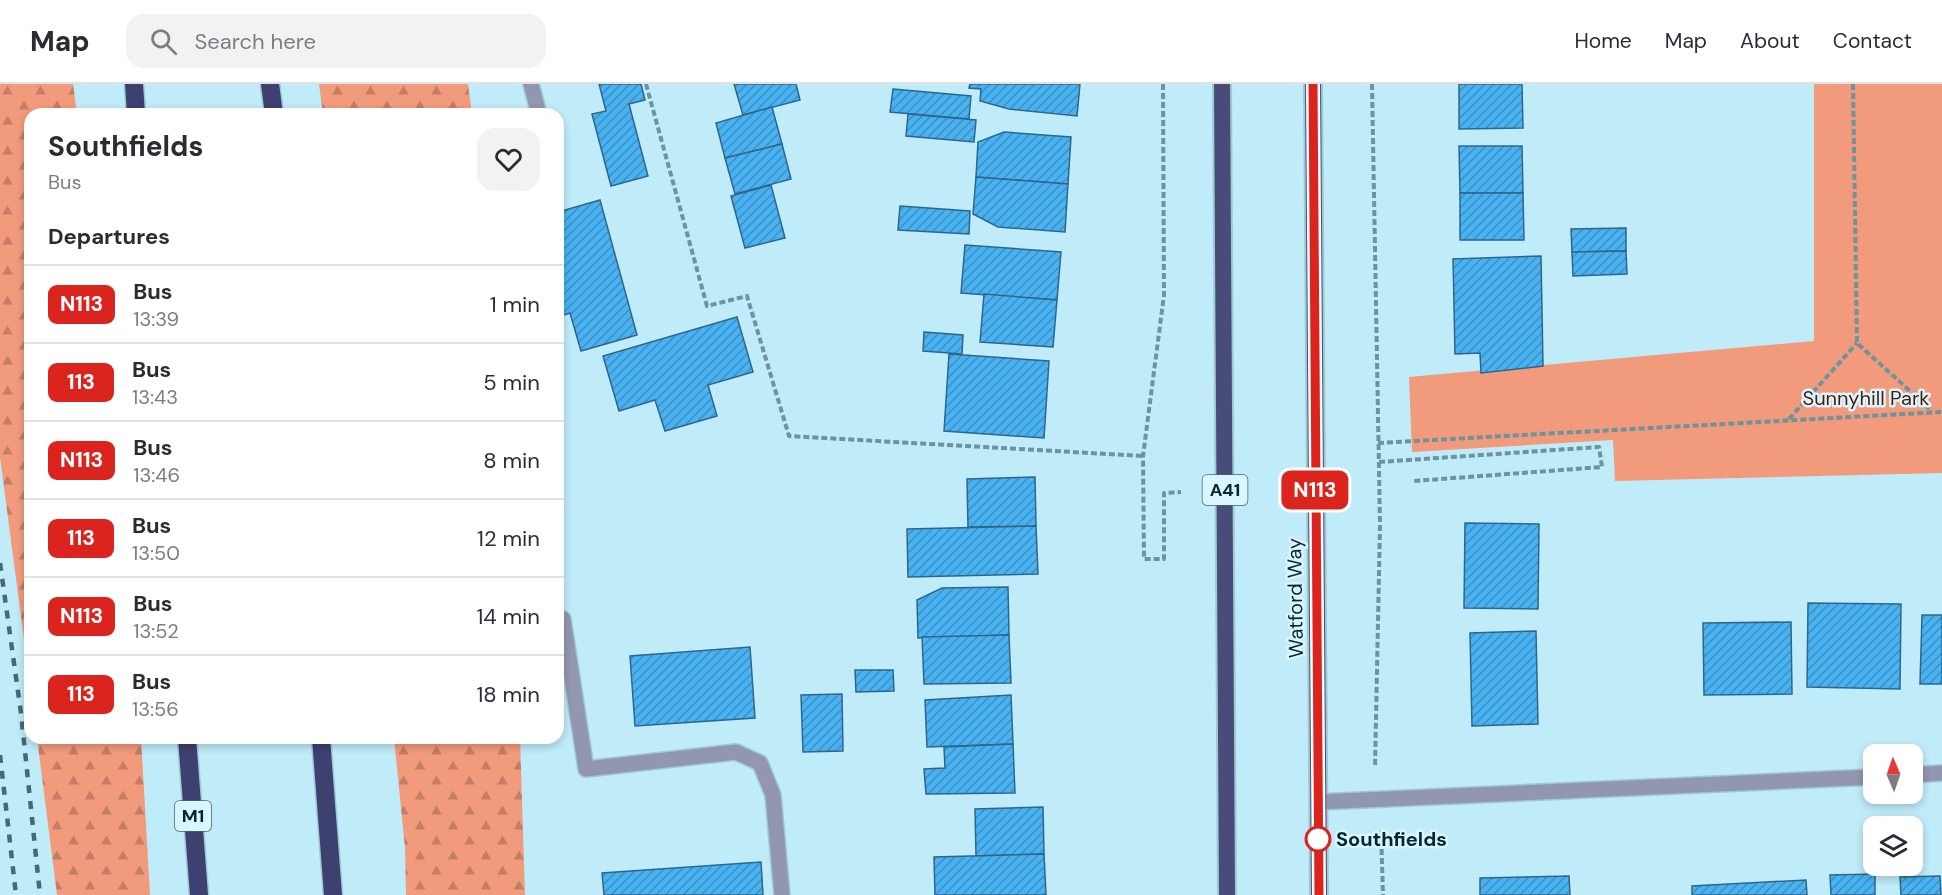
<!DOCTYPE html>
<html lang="en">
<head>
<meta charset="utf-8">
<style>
  body { margin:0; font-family:"DM Sans",sans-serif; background:#f2f2f3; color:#2b2b33; height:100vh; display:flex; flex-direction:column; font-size:22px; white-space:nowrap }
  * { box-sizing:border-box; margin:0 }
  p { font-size:20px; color:#7c7c81 }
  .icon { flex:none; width:33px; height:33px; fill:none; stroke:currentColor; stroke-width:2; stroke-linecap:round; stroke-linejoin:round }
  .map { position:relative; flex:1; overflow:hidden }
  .sheet { position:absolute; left:24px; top:24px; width:540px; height:636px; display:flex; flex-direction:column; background:#fff; border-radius:18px; box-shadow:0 3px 9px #0003 }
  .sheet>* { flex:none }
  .badge { padding:0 12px; border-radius:9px; font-size:21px; line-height:39px }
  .needle { width:39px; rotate:358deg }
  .controls { position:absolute; left:1863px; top:660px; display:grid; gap:12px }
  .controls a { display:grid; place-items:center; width:60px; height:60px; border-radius:12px; background:#fff; box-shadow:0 3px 9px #0003; font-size:30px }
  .map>.badge { position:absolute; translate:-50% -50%; box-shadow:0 0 0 3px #fff }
  h2 { padding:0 24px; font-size:22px; line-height:54px }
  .round { display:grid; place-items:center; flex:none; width:63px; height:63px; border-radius:18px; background:#f2f2f3 }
  .overview { display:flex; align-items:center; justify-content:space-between; height:102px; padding:0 24px }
  h1 { font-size:28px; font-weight:700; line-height:45px }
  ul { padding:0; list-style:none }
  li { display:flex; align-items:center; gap:18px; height:78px; padding:0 24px; border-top:2px solid #e1e1e2 }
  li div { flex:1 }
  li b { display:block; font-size:22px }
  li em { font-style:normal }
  li .badge { min-width:66px; font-weight:700; text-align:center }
  header { display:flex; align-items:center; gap:36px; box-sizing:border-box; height:84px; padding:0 30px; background:#fff; border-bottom:2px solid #e1e1e2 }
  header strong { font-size:28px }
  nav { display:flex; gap:33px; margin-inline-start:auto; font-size:21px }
  .search { width:420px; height:54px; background:#f2f2f3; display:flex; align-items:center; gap:15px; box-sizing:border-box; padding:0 21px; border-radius:18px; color:#7c7c81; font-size:22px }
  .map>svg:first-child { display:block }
</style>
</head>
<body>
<header>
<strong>Map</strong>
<div class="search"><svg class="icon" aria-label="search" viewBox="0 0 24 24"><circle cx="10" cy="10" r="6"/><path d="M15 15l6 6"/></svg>Search here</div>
<nav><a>Home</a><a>Map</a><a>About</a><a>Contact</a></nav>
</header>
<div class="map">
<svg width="1942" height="811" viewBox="0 0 1942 811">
  <defs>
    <pattern id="forest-firs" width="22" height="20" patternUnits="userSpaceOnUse" patternTransform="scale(1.5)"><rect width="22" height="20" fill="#f29a7c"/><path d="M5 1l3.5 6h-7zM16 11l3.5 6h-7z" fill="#c27e66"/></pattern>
    <pattern id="building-hatch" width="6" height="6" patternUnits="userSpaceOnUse" patternTransform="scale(1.5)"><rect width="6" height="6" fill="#49b2f2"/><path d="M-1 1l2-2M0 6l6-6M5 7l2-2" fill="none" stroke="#3b91c4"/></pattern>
  </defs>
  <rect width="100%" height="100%" fill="#c0ebf9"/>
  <!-- forest -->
  <g fill="url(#forest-firs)">
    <polygon points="0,0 73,0 77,30 30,30 30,601 0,373"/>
    <polygon points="319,0 468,0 472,30 323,30"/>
    <polygon points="37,654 141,654 150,811 57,811"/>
    <polygon points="394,654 520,654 525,811 406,811 405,764"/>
  </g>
  <!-- park -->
  <polygon fill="#f29a7c" points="1814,0 1942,0 1942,389 1615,397 1613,356 1412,368 1409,293 1814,257"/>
  <!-- building -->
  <g fill="url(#building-hatch)" stroke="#306689" stroke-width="1.5">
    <polygon points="599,0 641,0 645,16 629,20 648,92 611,102 592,30 606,27"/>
    <polygon points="734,0 796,0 800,16 743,31"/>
    <polygon points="970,0 1080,0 1077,32 1009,25 980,17 981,5 969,4"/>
    <polygon points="1459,0 1522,0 1523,44 1459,45"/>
    <polygon points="893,5 971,12 969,35 890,28"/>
    <polygon points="772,23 782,60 725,74 716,39"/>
    <polygon points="908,30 976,36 974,58 906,52"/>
    <polygon points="1004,48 1071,53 1068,100 976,93 978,58"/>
    <polygon points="782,60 791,95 735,110 725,74"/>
    <polygon points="1459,62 1522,62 1523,109 1460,109"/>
    <polygon points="976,93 1068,100 1065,148 998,143 973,130"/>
    <polygon points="771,101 785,154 745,164 731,112"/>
    <polygon points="1460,109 1523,109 1524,156 1460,156"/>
    <polygon points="600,116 637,251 581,267 570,229 558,233 558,128"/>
    <polygon points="900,122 970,127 969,150 898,146"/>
    <polygon points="1626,144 1626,167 1572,168 1571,145"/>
    <polygon points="965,161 1061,168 1057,216 961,209"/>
    <polygon points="1626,167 1627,190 1573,192 1572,168"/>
    <polygon points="1541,172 1543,282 1481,289 1480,269 1455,270 1453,175"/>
    <polygon points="984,210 1057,216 1053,263 980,258"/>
    <polygon points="737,233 753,288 708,301 717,332 665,347 655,316 619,327 603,272"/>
    <polygon points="924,248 963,251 962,270 923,267"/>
    <polygon points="949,270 1049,277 1044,354 944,347"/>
    <polygon points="1035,393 1036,442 968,443 967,395"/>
    <polygon points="1465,439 1539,440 1538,525 1464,524"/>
    <polygon points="1036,442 1038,490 908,493 907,445"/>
    <polygon points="1008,503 1009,551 918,554 917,516 942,504"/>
    <polygon points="1808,519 1901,520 1900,605 1807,603"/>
    <polygon points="1922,531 1942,531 1942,600 1920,600"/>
    <polygon points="1791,538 1792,610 1704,611 1703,539"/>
    <polygon points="1536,547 1538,640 1472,642 1470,549"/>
    <polygon points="1009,551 1011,599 924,600 922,553"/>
    <polygon points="750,563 755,634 635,642 630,572"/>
    <polygon points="855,586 893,586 894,607 856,608"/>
    <polygon points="842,610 843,667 803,668 801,611"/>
    <polygon points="1011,611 1013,660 927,663 925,616"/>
    <polygon points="1013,660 1015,709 926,710 924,685 945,684 944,663"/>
    <polygon points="1043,723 1044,770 976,772 975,725"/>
    <polygon points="1044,770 1046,811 935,811 934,773"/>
    <polygon points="761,778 763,811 604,811 602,789"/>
    <polygon points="1875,790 1875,811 1831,811 1830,791"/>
    <polygon points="1569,792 1570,811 1480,811 1480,794"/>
    <polygon points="1940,792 1941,811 1901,811 1900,793"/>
    <polygon points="1806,796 1807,811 1692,811 1692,802"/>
  </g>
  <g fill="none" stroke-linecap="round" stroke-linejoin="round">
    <!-- service casing -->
    <g stroke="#9fc8d5" stroke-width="18">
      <g id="service">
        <polyline points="531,0 539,30"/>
        <polyline points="563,535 586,685 736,668 760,679 773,711 782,811"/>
      </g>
    </g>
    <!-- minor casing -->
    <g stroke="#9fc8d5" stroke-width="18">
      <g id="minor">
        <polyline points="1912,691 1942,689"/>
        <polyline points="1318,718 1874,693"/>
      </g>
    </g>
    <!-- trunk casing -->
    <g stroke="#9fc8d5" stroke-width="20">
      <g id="trunk">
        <polyline points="1222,0 1227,811"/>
        <polyline points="1313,0 1319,811"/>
      </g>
    </g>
    <!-- motorway casing -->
    <g stroke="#9fc8d5" stroke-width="21">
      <g id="motorway">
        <polyline points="134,0 136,30"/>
        <polyline points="270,0 274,30"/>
        <polyline points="187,654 199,811"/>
        <polyline points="321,654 333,811"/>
      </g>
    </g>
    <!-- path -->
    <g stroke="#6d939f" stroke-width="4" stroke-dasharray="6 3" stroke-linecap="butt">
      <polyline points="646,0 707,222 747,212 789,352 1143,372"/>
      <polyline points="1163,0 1164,211 1143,372 1144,475 1164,475 1164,409 1181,408"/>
      <polyline points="1372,0 1380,441 1375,683"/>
      <polyline points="1853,0 1857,259 1932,327"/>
      <polyline points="1789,335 1857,259"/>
      <polyline points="1378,359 1942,328"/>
      <polyline points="1379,378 1599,363 1602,383 1414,397"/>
      <polyline points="1381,747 1383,811"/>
    </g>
    <!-- service -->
    <use href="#service" stroke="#9396af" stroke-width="15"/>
    <!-- minor -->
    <use href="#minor" stroke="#9396af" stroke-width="15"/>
    <!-- trunk -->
    <use href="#trunk" stroke="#494c78" stroke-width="16"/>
    <!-- motorway -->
    <use href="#motorway" stroke="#3e4170" stroke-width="18"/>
    <!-- rail -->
    <g stroke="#466a74" stroke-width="4.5" stroke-dasharray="8 8" stroke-linecap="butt">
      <polyline points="0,479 21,629 40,811"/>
      <polyline points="0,671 16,811"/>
    </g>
  </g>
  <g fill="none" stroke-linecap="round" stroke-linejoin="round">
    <!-- line casing -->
    <g stroke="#fff" stroke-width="14">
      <polyline id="line" points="1313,0 1319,811"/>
    </g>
    <!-- line -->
    <use href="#line" stroke="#dc241f" stroke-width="9"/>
  </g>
  <!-- markers -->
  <circle fill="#fff" stroke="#dc241f" stroke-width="3" cx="1318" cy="755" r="12"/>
  <g text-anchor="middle" stroke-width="5" stroke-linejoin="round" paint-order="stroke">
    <!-- shield labels -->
    <g fill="#d9f5ff" stroke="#46656e" stroke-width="1.5">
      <rect x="1202.5" y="391" width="45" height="30" rx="4.5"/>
      <rect x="175" y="717" width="36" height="30" rx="4.5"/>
    </g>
    <g font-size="18" font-weight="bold" fill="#072730">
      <text x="1225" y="412">A41</text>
      <text x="193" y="738">M1</text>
    </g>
    <!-- park labels -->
    <g font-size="20" fill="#4b1b09" stroke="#d9f5ff">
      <text x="1866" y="321">Sunnyhill Park</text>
    </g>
    <!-- street labels -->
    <g font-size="20" fill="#072730" stroke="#d9f5ff">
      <text transform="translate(1295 514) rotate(-91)" y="7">Watford Way</text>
    </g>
    <!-- stop labels -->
    <g font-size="20" font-weight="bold" fill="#072730" stroke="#d9f5ff" text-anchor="start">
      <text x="1336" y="762">Southfields</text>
    </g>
  </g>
</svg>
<div class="controls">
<a><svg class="needle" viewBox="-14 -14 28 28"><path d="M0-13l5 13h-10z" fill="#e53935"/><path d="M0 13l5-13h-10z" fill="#7c7c81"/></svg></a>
<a><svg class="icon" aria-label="layers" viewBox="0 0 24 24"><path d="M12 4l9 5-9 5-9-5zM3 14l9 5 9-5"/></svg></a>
</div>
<b class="badge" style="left:1315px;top:406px;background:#dc241f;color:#fff">N113</b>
<section class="sheet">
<div class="overview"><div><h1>Southfields</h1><p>Bus</p></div><a class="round"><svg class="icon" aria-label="heart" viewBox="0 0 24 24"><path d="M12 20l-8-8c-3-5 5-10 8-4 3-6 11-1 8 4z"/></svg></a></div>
<h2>Departures</h2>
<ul>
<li><span class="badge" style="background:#dc241f;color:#fff">N113</span><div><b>Bus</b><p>13:39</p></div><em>1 min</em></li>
<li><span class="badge" style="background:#dc241f;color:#fff">113</span><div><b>Bus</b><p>13:43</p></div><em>5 min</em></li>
<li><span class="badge" style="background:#dc241f;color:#fff">N113</span><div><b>Bus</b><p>13:46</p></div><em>8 min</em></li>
<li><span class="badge" style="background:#dc241f;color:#fff">113</span><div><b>Bus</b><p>13:50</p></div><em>12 min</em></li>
<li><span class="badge" style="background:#dc241f;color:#fff">N113</span><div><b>Bus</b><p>13:52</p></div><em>14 min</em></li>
<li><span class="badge" style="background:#dc241f;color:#fff">113</span><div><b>Bus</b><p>13:56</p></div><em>18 min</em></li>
</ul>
</section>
</div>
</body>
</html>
